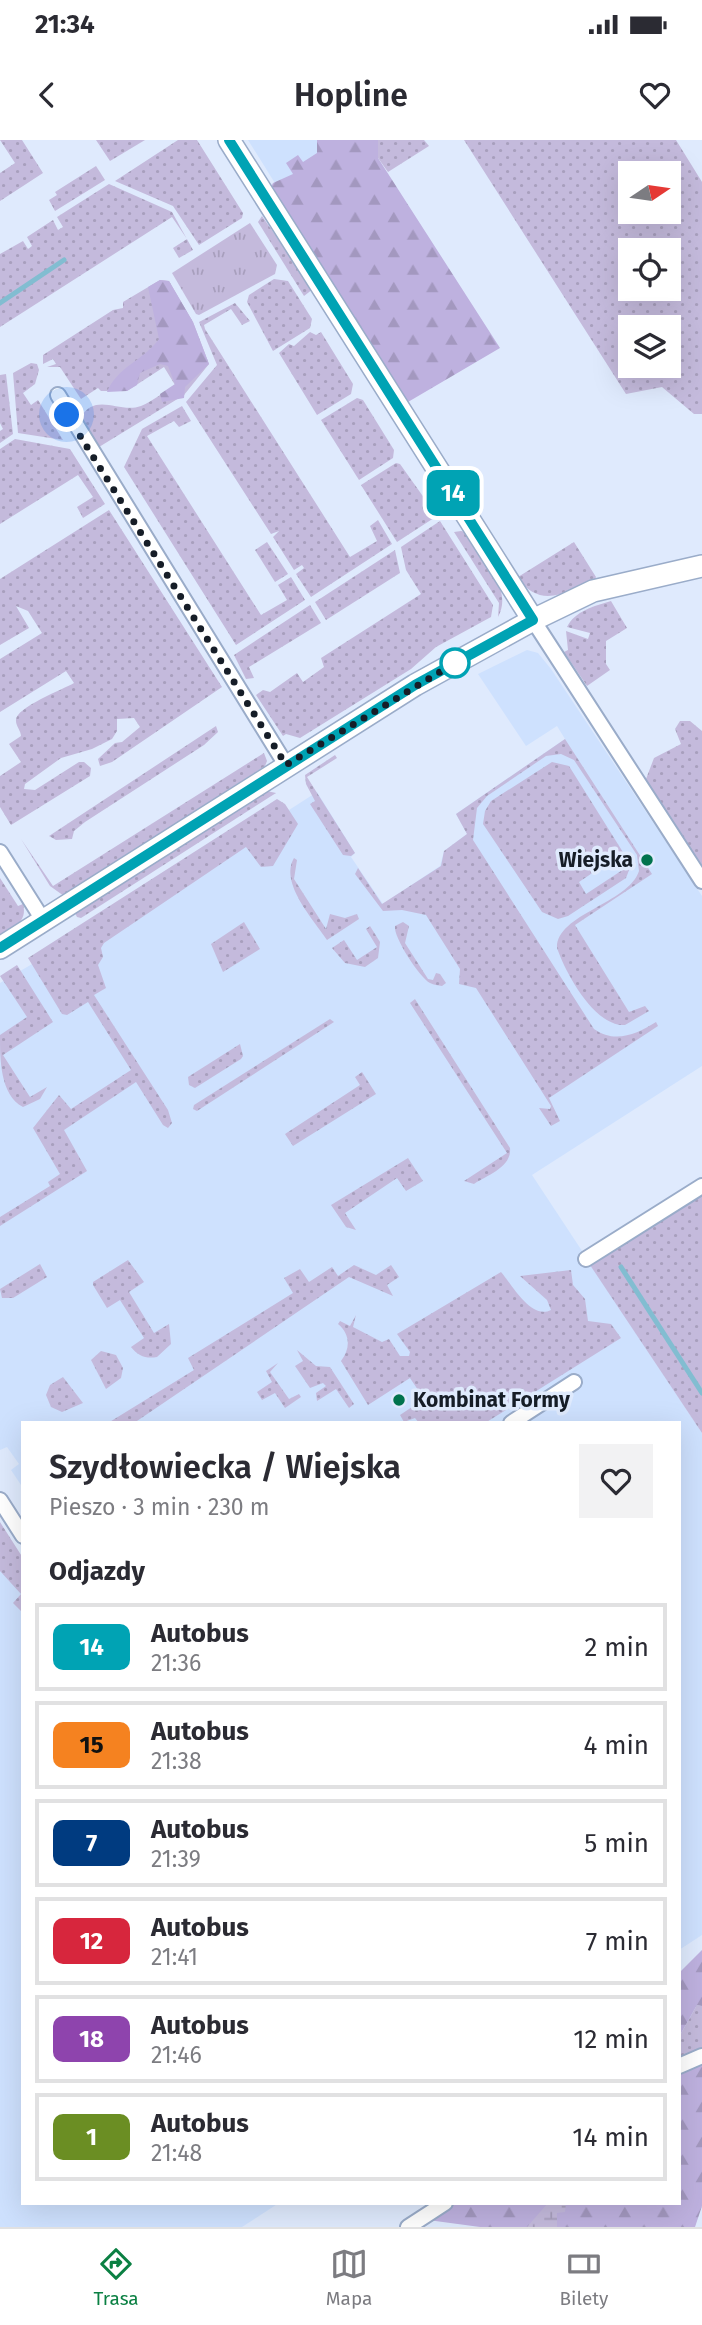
<!DOCTYPE html>
<html lang="pl">
<head>
<meta charset="utf-8">
<style>
  body { margin:0; font-family:"Fira Sans",sans-serif; background:#f2f2f3; color:#2b2b33; height:100vh; display:flex; flex-direction:column; font-size:26px; white-space:nowrap }
  * { box-sizing:border-box; margin:0 }
  p { font-size:23px; color:#7c7c81 }
  .icon { flex:none; width:38px; height:38px; fill:none; stroke:currentColor; stroke-width:2; stroke-linecap:round; stroke-linejoin:round }
  .map { position:relative; flex:1; overflow:hidden }
  .panel { position:absolute; left:21px; top:1281px; width:660px; height:784px; display:flex; flex-direction:column; background:#fff; border-radius:0px; box-shadow:0 7px 28px #0002 }
  .panel>* { flex:none }
  .badge { padding:0 14px; border-radius:10px; font-size:24px; line-height:46px }
  .needle { width:46px; rotate:77deg }
  .buttons { position:absolute; left:618px; top:21px; display:grid; gap:14px }
  .buttons a { display:grid; place-items:center; width:63px; height:63px; border-radius:0px; background:#fff; box-shadow:0 7px 28px #0002; font-size:35px }
  .you { position:absolute; width:35px; height:35px; margin:-18px; border:5px solid #fff; border-radius:50%; background:#1a73e8; box-shadow:0 0 0 10px #1a73e833 }
  .map>.badge { position:absolute; translate:-50% -50%; box-shadow:0 0 0 4px #fff }
  h2 { padding:0 28px; font-size:26px; line-height:63px }
  .round { display:grid; place-items:center; flex:none; width:74px; height:74px; border-radius:0px; background:#f2f2f3 }
  .overview { display:flex; align-items:center; justify-content:space-between; height:119px; padding:0 28px }
  h1 { font-size:33px; font-weight:600; line-height:52px }
  ul { padding:0; list-style:none }
  li { display:flex; align-items:center; gap:21px; height:88px; margin:0 14px 10px; padding:0 14px; border:4px solid #e1e1e2; border-radius:0px }
  li div { flex:1 }
  li b { display:block; font-size:26px }
  li em { font-style:normal }
  li .badge { min-width:77px; font-weight:700; text-align:center }
  .status { display:flex; justify-content:space-between; align-items:center; height:49px; padding:0 35px; background:#fff; direction:ltr }
  .status svg { height:19px; fill:currentColor }
  header { display:flex; justify-content:space-between; align-items:center; height:91px; padding:0 28px; background:#fff; font-size:32px; font-weight:600 }
  .menu { display:flex; justify-content:space-around; align-items:center; height:98px; border-top:2px solid #e1e1e2; background:#fff; font-size:19px; color:#7c7c81 }
  .menu a { display:grid; justify-items:center; gap:4px }
  .menu .selected { color:#0b8043 }
  .map>svg:first-child { display:block }
</style>
</head>
<body>
<div class="status"><b>21:34</b><svg viewBox="0 0 49 12"><path d="M0 12V9h3v3zM5 12V6h3v6zM10 12V3h3v9zM15 12V0h3v12zM26 1h20v11H26zM47 4h2v5h-2z"/></svg></div>
<header><svg class="icon" aria-label="back" viewBox="0 0 24 24"><path d="M15 5l-7 7 7 7"/></svg>Hopline<svg class="icon" aria-label="heart" viewBox="0 0 24 24"><path d="M12 20l-8-8c-3-5 5-10 8-4 3-6 11-1 8 4z"/></svg></header>
<div class="map">
<svg width="702" height="2087" viewBox="0 0 702 2087">
  <defs>
    <pattern id="grass-dots" width="8" height="8" patternUnits="userSpaceOnUse" patternTransform="scale(1.75)"><rect width="8" height="8" fill="#c4badc"/><path d="M2 2h.1M6 6h.1" fill="none" stroke="#a89fbd" stroke-width="1.8" stroke-linecap="round"/></pattern>
    <pattern id="forest-firs" width="22" height="20" patternUnits="userSpaceOnUse" patternTransform="scale(1.75)"><rect width="22" height="20" fill="#beb1df"/><path d="M5 1l3.5 6h-7zM16 11l3.5 6h-7z" fill="#a398bf"/></pattern>
    <pattern id="wetland-marsh" width="20" height="14" patternUnits="userSpaceOnUse" patternTransform="scale(1.75)"><rect width="20" height="14" fill="#c4badc"/><path d="M1 5h8M5 5V1M11 12h8M15 12V8" fill="none" stroke="#a89fbd"/></pattern>
    <pattern id="park-tufts" width="24" height="20" patternUnits="userSpaceOnUse" patternTransform="scale(1.75)"><rect width="24" height="20" fill="#c4badc"/><path d="M3 7l-1-3M5 7V3M7 7l1-3M15 17l-1-3M17 17v-4M19 17l1-3" fill="none" stroke="#a89fbd"/></pattern>
  </defs>
  <rect width="100%" height="100%" fill="#dfeafd"/>
  <!-- built -->
  <g fill="#cee1fe">
    <polygon points="248,0 317,0 327,16 278,48"/>
    <polygon points="527,510 538,513 551,529 702,756 702,926 532,1035 702,1293 702,1795 679,1810 679,1283 23,1283 23,1348 11,1330 19,1324 7,1307 0,1310 0,843 247,697 317,652 355,713 351,717 383,764 440,726 444,711 467,694 456,674 565,599 557,586 526,606 478,534"/>
    <polygon points="0,1417 23,1453 23,2063 279,2063 242,2087 0,2087"/>
  </g>
  <!-- grass -->
  <g fill="url(#grass-dots)" fill-rule="evenodd">
    <polygon points="0,0 22,0 43,33 0,61 0,33 15,23"/>
    <polygon points="96,0 145,0 110,21"/>
    <polygon points="178,0 197,0 243,73 242,78 199,105 173,66 115,41"/>
    <polygon points="378,0 424,0 429,6 388,32 378,18"/>
    <path d="M464,0H676L702,42V274H694L662,247L626,254ZM630,33H668V72H630ZM630,110H668V149H630ZM668,187V226H630V187Z"/>
    <polygon points="96,26 105,40 55,71 49,60 57,55 55,52"/>
    <polygon points="109,44 172,72 193,110 179,118 173,108 187,99 172,77 0,187 0,114 23,101 28,109 32,106 27,97 53,80 58,90 63,87 57,77"/>
    <polygon points="262,76 313,149 304,156 258,82"/>
    <polygon points="274,139 288,141 312,179 310,188 273,211 247,162 249,155"/>
    <path d="M160,140L169,141L193,182L209,224L184,255L99,307L80,278C96,251 119,274 141,266C153,261 165,251 175,245L164,227L127,251H101L98,248L81,259L60,227H47L56,224L53,219L43,224V215L113,170L123,168V162Z"/>
    <polygon points="235,163 250,181 242,185 231,169 204,185 205,189 350,417 377,401 370,386 378,380 392,404 311,457 296,434 304,428 302,425 294,430 273,397 279,391 271,394 186,262 217,225 199,182"/>
    <polygon points="310,192 316,195 321,192 353,244 351,254 317,275 279,213 289,204 294,206"/>
    <polygon points="31,223 37,224 39,230 35,244 23,253 31,265 38,260 63,300 18,293 13,233"/>
    <polygon points="6,234 13,294 0,303 0,291 3,289 0,283 0,235"/>
    <polygon points="357,258 363,260 394,310 393,318 359,340 321,280"/>
    <polygon points="182,266 191,281 179,287 174,281 147,296 261,475 287,460 278,445 291,437 305,460 236,505 124,327 142,289"/>
    <polygon points="15,299 70,309 105,364 83,378 77,367 93,357 78,335 0,384 0,309"/>
    <polygon points="396,323 400,324 437,376 397,402 361,345"/>
    <path d="M109,370L222,547L112,622L100,626L98,619L115,603L122,602L140,587L134,578L117,579V591L112,599L92,609L61,618L25,644L24,649L35,650L79,622H84L91,628L90,636L11,685L0,667V636L21,622L9,604L21,596C21,591 16,586 16,581C14,568 62,550 74,543L66,531L0,572V519L42,493L28,471L16,466L29,488L0,505V439Z"/>
    <polygon points="440,381 493,465 491,477 436,507 411,529 300,598 286,594 283,596 256,555 263,550 270,552 297,533 303,542 324,527 321,518 421,454 406,430 401,407"/>
    <path d="M461,391L466,392C481,416 514,448 498,477L499,463L454,392Z"/>
    <polygon points="267,402 288,434 275,442 255,410"/>
    <path d="M574,402L596,437L594,442C565,453 538,469 518,437Z"/>
    <polygon points="395,410 400,433 326,480 315,462"/>
    <path d="M611,461L627,488L606,501V524L610,530L587,546L564,512L568,510L566,491L588,499L590,493L567,487C575,471 594,466 611,461Z"/>
    <polygon points="310,465 321,483 249,527 254,538 246,539 234,515"/>
    <polygon points="680,581 690,581 702,591 702,725 650,650 646,639 654,618 681,604 675,589"/>
    <polygon points="216,586 218,592 204,605 85,682 74,691 72,699 56,700 49,696"/>
    <path d="M565,599L652,734L575,785L629,872L645,866L649,871L625,885C595,887 566,834 557,808C556,774 628,764 639,731L637,715L574,620L561,614L546,616L487,656L477,668L473,700L594,889C615,904 637,894 656,882L658,886L549,958L560,981L551,986L539,968L550,969L551,966L476,848L459,844L460,829L426,775L402,770L383,771L355,734L358,728L382,764L441,726L444,711L467,694L456,674Z"/>
    <polygon points="264,613 267,621 265,626 64,756 50,746 21,699 53,746"/>
    <polygon points="335,615 337,618 307,637 355,713 351,716 343,715 310,664 315,661 306,644 305,635"/>
    <path d="M552,622L569,626L631,725L626,738L568,776L558,779L542,772L483,684L485,671L491,661ZM616,717L624,729L586,754L579,742Z"/>
    <polygon points="267,651 276,653 81,778 77,777 74,771"/>
    <polygon points="277,659 285,664 298,684 273,726 261,727 246,707 104,803 101,808 103,817 98,825 106,848 94,855 168,970 172,983 168,988 163,985 136,942 64,990 87,1031 0,1086 0,1077 50,1046 48,1042 60,1034 33,988 59,955 71,969 131,930 88,862 67,875 62,874 28,818"/>
    <path d="M294,718L297,720L294,739L326,789L330,774L345,778L357,774L359,779L327,800C314,780 279,743 294,718Z"/>
    <path d="M0,738L18,766L23,764C28,782 13,788 0,796Z"/>
    <polygon points="244,782 260,809 223,832 211,804"/>
    <path d="M403,782L409,786L405,803L428,839L433,840L436,833L440,834L446,843L442,846C438,845 434,845 430,843C420,838 393,797 395,786Z"/>
    <polygon points="370,786 380,802 378,818 365,827 345,823 332,808 344,800 357,820 377,807 366,789"/>
    <path d="M17,825L53,882L3,915L30,957L47,947L40,959L23,967C0,955 0,919 0,895L27,877L0,836Z"/>
    <path d="M415,859L510,1008C512,1027 488,1035 474,1044L464,1041L507,1013L410,863Z"/>
    <polygon points="330,879 334,882 197,971 193,969 194,965"/>
    <polygon points="240,904 243,916 241,919 195,948 189,945 188,937"/>
    <polygon points="362,932 376,954 293,1006 285,994 360,945 355,937"/>
    <polygon points="408,1018 423,1041 406,1051 397,1038 345,1073 356,1090 346,1087 331,1065"/>
    <polygon points="702,1052 702,1293 586,1119"/>
    <path d="M128,1120L144,1142L129,1152L154,1193L169,1184L171,1204L157,1217C146,1219 138,1216 131,1207L144,1198L120,1160L107,1168L93,1145V1142Z"/>
    <polygon points="40,1124 47,1137 13,1158 2,1158 0,1149"/>
    <polygon points="354,1125 376,1135 391,1125 399,1137 387,1145 393,1156 349,1137 134,1283 108,1283 194,1230 188,1218 293,1153 284,1138 300,1129 309,1142 332,1127 338,1136"/>
    <path d="M571,1130L573,1145L585,1159L588,1181L611,1184L621,1198L485,1283H419L415,1278L404,1282L400,1275L424,1259L410,1238L368,1265L341,1221C351,1208 350,1194 338,1184L340,1181L350,1186L356,1175L353,1187L382,1202L389,1199L400,1216H409L410,1212L397,1194L501,1132C513,1146 531,1180 551,1170L547,1160L520,1136Z"/>
    <polygon points="297,1210 316,1226 330,1227 354,1264 349,1268 336,1249 317,1261 316,1253 326,1246 323,1243 310,1248 295,1226 303,1221"/>
    <polygon points="101,1211 116,1215 123,1228 121,1238 106,1249 91,1220"/>
    <polygon points="278,1223 270,1232 289,1259 299,1254 301,1257 285,1268 275,1253 262,1260 257,1252 272,1242 266,1231"/>
    <polygon points="63,1237 83,1263 62,1272 51,1267 46,1255 50,1245"/>
    <polygon points="0,1382 23,1418 23,1473 13,1463 21,1454 0,1431"/>
    <polygon points="697,1865 702,1866 702,1911 679,1923 679,1897"/>
  </g>
  <!-- forest -->
  <g fill="url(#forest-firs)">
    <polygon points="317,0 378,0 378,18 500,208 408,262 271,47 273,43 293,34 286,23 298,15 303,22 317,13"/>
    <path d="M160,140L169,141L193,182L209,224L185,247L184,258L162,262L160,254L175,244L168,226L160,224L140,233L137,245L127,251L107,252C117,227 144,220 159,199L148,147Z"/>
    <polygon points="702,1810 702,1866 697,1865 679,1897 679,1833"/>
    <polygon points="702,1921 702,2066 695,2087 480,2087 428,2080 454,2063 679,2063 679,1931"/>
  </g>
  <!-- wetland -->
  <polygon fill="url(#wetland-marsh)" points="548,2063 566,2063 565,2072 557,2073 557,2087 527,2087"/>
  <!-- park -->
  <polygon fill="url(#park-tufts)" points="250,83 277,125 275,134 199,175 196,174 172,133"/>
  <g fill="none" stroke-linecap="round" stroke-linejoin="round">
    <!-- stream -->
    <g stroke="#82bdd1" stroke-width="5">
      <polyline points="0,163 64,120"/>
      <polyline points="621,1127 702,1253"/>
    </g>
    <!-- street casing -->
    <g stroke="#9aacc9" stroke-width="18">
      <g id="street">
        <polyline points="58,255 286,625"/>
        <polyline points="533,480 702,741"/>
        <polyline points="0,712 43,780"/>
        <polyline points="586,1119 702,1046"/>
        <polyline points="511,1283 574,1242"/>
        <polyline points="0,1360 23,1396"/>
        <polyline points="679,1926 702,1916"/>
        <polyline points="408,2087 445,2063"/>
      </g>
    </g>
    <!-- secondary casing -->
    <g stroke="#9aacc9" stroke-width="24">
      <g id="secondary">
        <polyline points="229,0 533,480"/>
        <polyline points="0,808 415,545 533,480 593,451 702,426"/>
      </g>
    </g>
    <!-- street -->
    <use href="#street" stroke="#fff" stroke-width="14"/>
    <!-- secondary -->
    <use href="#secondary" stroke="#fff" stroke-width="21"/>
  </g>
  <g fill="none" stroke-linecap="round" stroke-linejoin="round">
    <!-- line casing -->
    <g stroke="#fff" stroke-width="16">
      <polyline id="line" points="0,808 415,545 533,480 229,0"/>
    </g>
    <!-- line -->
    <use href="#line" stroke="#00a3b4" stroke-width="10"/>
    <!-- walk -->
    <polyline stroke="#161d27" stroke-width="7" stroke-dasharray="0 12.6" points="67,275 286,625 455,523"/>
  </g>
  <!-- markers -->
  <circle fill="#fff" stroke="#00a3b4" stroke-width="3.5" cx="455" cy="523" r="14"/>
  <g fill="#01734d" stroke="#dfeafd" stroke-width="2.5">
    <circle cx="647" cy="720" r="7"/>
    <circle cx="399" cy="1260" r="7"/>
  </g>
  <g text-anchor="middle" stroke-width="7" stroke-linejoin="round" paint-order="stroke">
    <!-- poi labels -->
    <g font-size="21" font-weight="bold" fill="#161d27" stroke="#dfeafd" text-anchor="end">
      <text x="633" y="727">Wiejska</text>
      <text x="413" y="1267" text-anchor="start">Kombinat Formy</text>
    </g>
  </g>
</svg>
<div class="buttons">
<a><svg class="needle" viewBox="-14 -14 28 28"><path d="M0-13l5 13h-10z" fill="#e53935"/><path d="M0 13l5-13h-10z" fill="#7c7c81"/></svg></a>
<a><svg class="icon" aria-label="locate" viewBox="0 0 24 24"><circle cx="12" cy="12" r="6"/><path d="M12 2v4M12 18v4M2 12h4M18 12h4"/></svg></a>
<a><svg class="icon" aria-label="layers" viewBox="0 0 24 24"><path d="M12 4l9 5-9 5-9-5zM3 14l9 5 9-5"/></svg></a>
</div>
<div class="you" style="left:67px;top:275px"></div>
<b class="badge" style="left:453px;top:353px;background:#00a3b4;color:#fff">14</b>
<section class="panel">
<div class="overview"><div><h1>Szydłowiecka / Wiejska</h1><p>Pieszo · 3 min · 230 m</p></div><a class="round"><svg class="icon" aria-label="heart" viewBox="0 0 24 24"><path d="M12 20l-8-8c-3-5 5-10 8-4 3-6 11-1 8 4z"/></svg></a></div>
<h2>Odjazdy</h2>
<ul>
<li><span class="badge" style="background:#00a3b4;color:#fff">14</span><div><b>Autobus</b><p>21:36</p></div><em>2 min</em></li>
<li><span class="badge" style="background:#f58220;color:#111">15</span><div><b>Autobus</b><p>21:38</p></div><em>4 min</em></li>
<li><span class="badge" style="background:#003b80;color:#fff">7</span><div><b>Autobus</b><p>21:39</p></div><em>5 min</em></li>
<li><span class="badge" style="background:#d7263d;color:#fff">12</span><div><b>Autobus</b><p>21:41</p></div><em>7 min</em></li>
<li><span class="badge" style="background:#8e44ad;color:#fff">18</span><div><b>Autobus</b><p>21:46</p></div><em>12 min</em></li>
<li><span class="badge" style="background:#6b8e23;color:#fff">1</span><div><b>Autobus</b><p>21:48</p></div><em>14 min</em></li>
</ul>
</section>
</div>
<nav class="menu">
<a class="selected"><svg class="icon" aria-label="directions" viewBox="0 0 24 24"><path d="M12 3l9 9-9 9-9-9zM9 14v-3h6M13 9l2 2-2 2"/></svg>Trasa</a>
<a><svg class="icon" aria-label="map" viewBox="0 0 24 24"><path d="M3 6l6-2 6 2 6-2v14l-6 2-6-2-6 2zM9 4v14M15 6v14"/></svg>Mapa</a>
<a><svg class="icon" aria-label="tickets" viewBox="0 0 24 24"><path d="M3 7h18v10H3zM15 7v10"/></svg>Bilety</a>
</nav>
</body>
</html>
